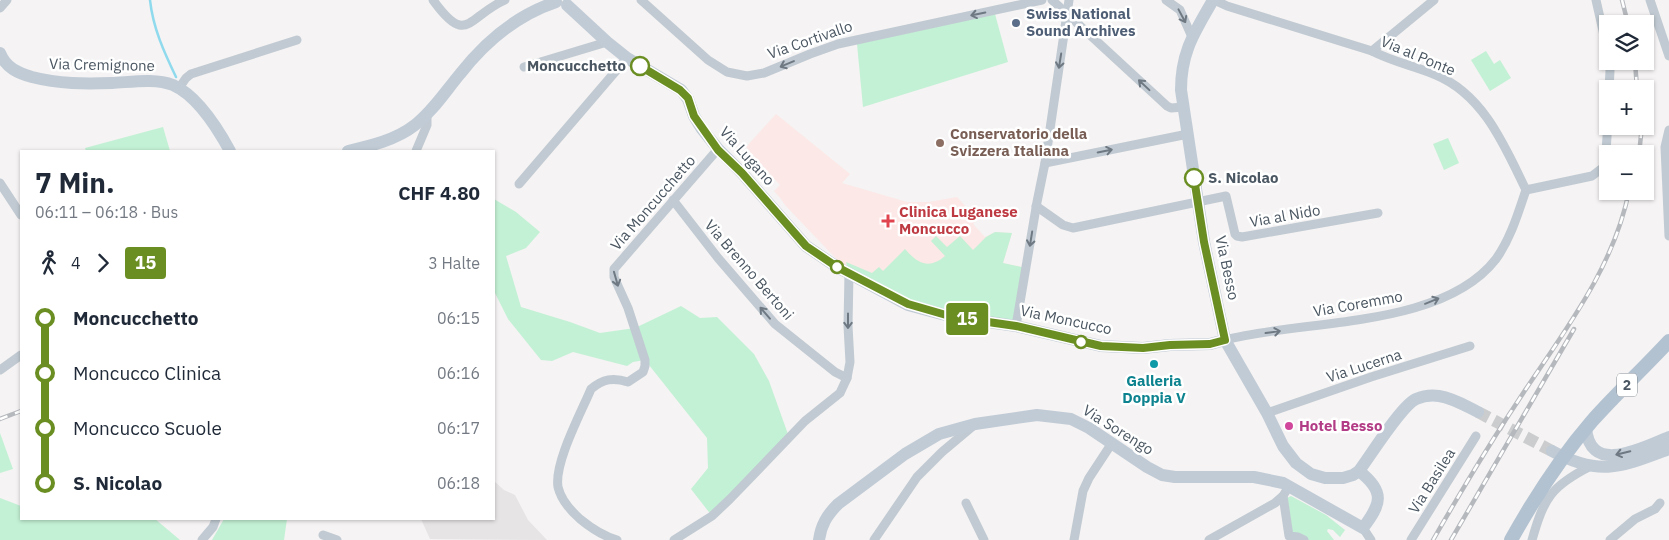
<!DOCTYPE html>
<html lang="de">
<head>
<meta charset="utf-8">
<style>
  body { margin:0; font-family:"IBM Plex Sans",sans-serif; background:#f6f6f7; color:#1f2937; height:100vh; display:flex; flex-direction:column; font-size:19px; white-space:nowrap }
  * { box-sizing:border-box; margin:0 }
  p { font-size:16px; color:#747a83 }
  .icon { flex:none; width:28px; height:28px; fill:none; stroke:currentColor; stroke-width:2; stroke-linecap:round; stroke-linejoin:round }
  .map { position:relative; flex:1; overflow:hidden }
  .panel { position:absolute; left:20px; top:150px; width:475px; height:370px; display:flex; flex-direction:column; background:#fff; border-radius:0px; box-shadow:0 1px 4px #0004 }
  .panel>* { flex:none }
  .badge { padding:0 10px; border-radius:4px; font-size:18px; line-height:32px }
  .tools { position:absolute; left:1599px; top:15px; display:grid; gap:10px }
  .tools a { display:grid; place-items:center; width:55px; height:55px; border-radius:0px; background:#fff; box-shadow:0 1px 4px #0004; font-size:25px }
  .map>.badge { position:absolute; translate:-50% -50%; box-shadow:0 0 0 2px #fff }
  .legs { display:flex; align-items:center; gap:8px; height:55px; padding:0 15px; font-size:16px }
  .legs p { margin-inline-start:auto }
  .head { display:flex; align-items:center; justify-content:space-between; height:85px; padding:0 15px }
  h1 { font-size:28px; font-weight:700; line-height:38px }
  ul { padding:0 15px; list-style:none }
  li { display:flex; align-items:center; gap:18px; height:55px; font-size:19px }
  li i { display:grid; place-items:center; width:8px; height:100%; margin:0 6px; background:currentColor }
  li i::after { content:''; width:12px; height:12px; margin:-6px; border:4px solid; border-radius:50%; background:#fff }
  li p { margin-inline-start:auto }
  li:first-child i { background:linear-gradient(#0000 50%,currentColor 0) }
  li:last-child i { background:linear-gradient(currentColor 50%,#0000 0) }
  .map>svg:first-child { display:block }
</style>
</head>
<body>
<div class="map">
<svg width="1669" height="540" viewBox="0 0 1669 540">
  <rect width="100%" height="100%" fill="#f5f3f3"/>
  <!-- education -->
  <polygon fill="#e6e4e5" points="494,481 504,490 515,495 528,520 547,540 430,539 421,519 494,519"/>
  <!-- medical -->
  <polygon fill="#fce8e6" points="776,114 850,174 842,183 907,202 929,202 957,197 977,219 973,224 985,237 995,232 1012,233 1003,263 1026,268 1016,326 845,268 785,205 781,199 774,191 780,185 746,147"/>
  <!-- green -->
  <g fill="#c3f1d5">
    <polygon points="995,14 1008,62 863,107 857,44"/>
    <polygon points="1486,51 1494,64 1500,60 1511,78 1490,91 1471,60"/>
    <polygon points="163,127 170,151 86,151 85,148"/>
    <polygon points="1448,138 1459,163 1444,170 1433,144"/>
    <polygon points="494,199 516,212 540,232 526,248 506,256 521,307 570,322 600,333 635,328 681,306 700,318 717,317 754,354 769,381 789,437 712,516 691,489 708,468 707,438 645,360 633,362 627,366 573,352 552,361 541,360 508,319 494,291"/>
    <path d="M995,232L1012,233L1003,263L1026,268L1016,326L908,305L849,273L846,262L872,273L879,267L883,271L905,249C917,263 929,270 945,256L931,241L936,236L947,247L960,236L973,250L986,237Z"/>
    <polygon points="0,433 13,469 0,473"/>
    <polygon points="1291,496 1326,515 1345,530 1340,537 1333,530 1328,529 1327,531 1334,540 1307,540 1292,535 1287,498"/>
    <polygon points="0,498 21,506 21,519 155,519 180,540 0,540"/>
    <polygon points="224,519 287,519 284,540 212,540"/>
  </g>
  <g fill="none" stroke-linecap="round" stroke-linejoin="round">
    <!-- stream -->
    <path stroke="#90daee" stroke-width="2.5" d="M150,0C153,28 164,52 176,77"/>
    <!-- secondary-tunnel -->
    <polyline stroke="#caccce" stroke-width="12" stroke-dasharray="12 6" stroke-linecap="butt" points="1478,412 1552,451"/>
    <!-- street -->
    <g stroke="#c1cad2" stroke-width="9">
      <path d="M433,0C467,47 467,17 505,0"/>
      <polyline points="641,0 708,60 727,72 747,76 764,73 810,54 838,44 1042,0"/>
      <polyline points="1052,0 1167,106 1171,108 1184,107"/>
      <polyline points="1166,0 1180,10 1192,37"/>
      <path d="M1214,0L1227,6L1372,51C1393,62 1415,66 1436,75C1484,95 1505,147 1526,190L1592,176L1605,166L1608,122"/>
      <polyline points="1596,0 1608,53"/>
      <polyline points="1650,0 1669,56"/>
      <polyline points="0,8 7,0"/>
      <polyline points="1372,51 1434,0"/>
      <polyline points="1609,61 1610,71 1609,89"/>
      <polyline points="524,67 607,42"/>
      <polyline points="179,88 186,78 191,74 297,40"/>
      <polyline points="1669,130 1665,147 1669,236"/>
      <polyline points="416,151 427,125 427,115"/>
      <polyline points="1045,163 1188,134"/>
      <polyline points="0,183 21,215"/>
      <polyline points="519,184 627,58"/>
      <polyline points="673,200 718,258 775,324 835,372 847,378 850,362 848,326 849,273"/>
      <polyline points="1036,206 1063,225 1073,228 1226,196 1235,234 1237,236 1242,237 1378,213"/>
      <polyline points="1016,326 1037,202 1045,163 1069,0"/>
      <path d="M1225,340C1304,319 1442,329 1496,259C1511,238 1518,213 1526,190"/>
      <polyline points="0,370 21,355"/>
      <polyline points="1267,413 1371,377 1470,346"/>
      <polyline points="1283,496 1289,536 1298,537 1304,540"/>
      <polyline points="966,503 984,540"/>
      <polyline points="1363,528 1371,540"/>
      <polyline points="323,535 337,540"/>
      <polyline points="202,540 213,527 216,519"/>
      <path d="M617,540C603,536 591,528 580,519C571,511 561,500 558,487C554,463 581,413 591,389C603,379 613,377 628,382L643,372L645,366V360L628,308L614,277V269L718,149"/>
      <polyline points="674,540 712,516 730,499 805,421 840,393 847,378"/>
      <polyline points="874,540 917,477 942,452 973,426"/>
      <polyline points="1074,540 1083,491 1089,478 1112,443"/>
      <polyline points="1209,540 1275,503 1283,496 1289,486"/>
      <polyline points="1411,540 1476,436"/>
      <path d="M1532,540C1544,498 1551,486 1591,466"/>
      <polyline points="1610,540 1635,519 1655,509 1660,503"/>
    </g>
    <!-- secondary -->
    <g stroke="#c1cbd6" stroke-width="12">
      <path d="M1213,0C1195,32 1181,51 1181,90L1204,242L1225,340L1267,413L1283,446L1296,463L1311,474L1325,478H1343L1353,475L1359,471C1371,455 1401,406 1416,399C1423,396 1432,395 1439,396C1453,398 1466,406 1478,412"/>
      <polyline points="567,5 607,42 627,58 681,90 688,99 694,116 702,129 718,149 742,173 806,246 837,267 908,305 953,317 1016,326 1101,346 1143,348 1170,345 1210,344 1225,340"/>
      <path d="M0,53C6,68 18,73 32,77C59,84 85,84 112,83C132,82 155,78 173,85C198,96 218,129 230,151"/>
      <path d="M348,151C370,146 396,140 415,125C433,111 445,92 460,74C485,42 517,15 556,2"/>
      <path d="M1586,428C1590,476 1642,448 1669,437"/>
      <path d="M1552,451C1600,477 1621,467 1669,449"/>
      <path d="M819,540C821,525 827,515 838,504L905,454L939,434L975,424L1037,415L1071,419L1089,428L1147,467L1162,475L1175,477H1254L1283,483L1363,528C1381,504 1386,492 1359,471"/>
    </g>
    <!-- primary -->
    <path stroke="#b3c2d1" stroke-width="14" d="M1511,540C1535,497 1560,458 1592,421C1617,393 1644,368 1669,341"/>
    <!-- rail casing -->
    <g stroke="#b5b8bd" stroke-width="4.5">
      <g id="rail">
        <polyline points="1622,0 1628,24"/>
        <polyline points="1635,61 1637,89"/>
        <polyline points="1639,154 1642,126"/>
        <polyline points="0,419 21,411"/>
        <path d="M1433,540C1460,493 1488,446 1518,401C1561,335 1613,271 1629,191"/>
        <polyline points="1451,540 1574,329"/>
      </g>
    </g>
    <!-- rail -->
    <use href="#rail" stroke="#fff" stroke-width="2.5" stroke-dasharray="8" stroke-linecap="butt"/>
  </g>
  <!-- one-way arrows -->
  <defs><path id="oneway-shaft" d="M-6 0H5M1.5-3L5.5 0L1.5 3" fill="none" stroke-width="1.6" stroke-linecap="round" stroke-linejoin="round" transform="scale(1.25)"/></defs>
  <g stroke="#6e7983">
    <use href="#oneway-shaft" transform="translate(978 14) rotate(168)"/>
    <use href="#oneway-shaft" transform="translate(1182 16) rotate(62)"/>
    <use href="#oneway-shaft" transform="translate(1060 61) rotate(99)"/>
    <use href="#oneway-shaft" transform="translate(787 64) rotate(157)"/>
    <use href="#oneway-shaft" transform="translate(1144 85) rotate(-137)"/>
    <use href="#oneway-shaft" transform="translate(1105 151) rotate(-11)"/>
    <use href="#oneway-shaft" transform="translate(1031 239) rotate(99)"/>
    <use href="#oneway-shaft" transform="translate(616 279) rotate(74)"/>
    <use href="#oneway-shaft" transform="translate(1432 301) rotate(-22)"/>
    <use href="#oneway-shaft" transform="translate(765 313) rotate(-131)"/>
    <use href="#oneway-shaft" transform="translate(848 321) rotate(90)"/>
    <use href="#oneway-shaft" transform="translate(1273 332) rotate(-8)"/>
  </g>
  <use stroke="#6e7984" href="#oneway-shaft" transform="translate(1623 453) rotate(167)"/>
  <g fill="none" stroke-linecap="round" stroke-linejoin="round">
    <!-- line-1 casing -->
    <g stroke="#fff" stroke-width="11">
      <polyline id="line-1" points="640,66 680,90 688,98 694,116 718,150 742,173 806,246 837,267 908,304 953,317 1016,326 1101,346 1143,348 1170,345 1210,344 1225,340 1204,242 1194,178"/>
    </g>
    <!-- line-1 -->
    <use href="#line-1" stroke="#6b8e23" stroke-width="8"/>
  </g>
  <!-- markers -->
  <circle fill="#5c6f8a" stroke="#fff" stroke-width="2" cx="1016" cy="23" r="5"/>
  <g fill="#fff" stroke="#6b8e23" stroke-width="2.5">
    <circle cx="640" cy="66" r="9"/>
    <circle cx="1194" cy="178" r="9"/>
    <circle cx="837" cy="267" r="6"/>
    <circle cx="1081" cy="342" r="6"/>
  </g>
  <circle fill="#8d6e63" stroke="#fff" stroke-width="2" cx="940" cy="143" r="5"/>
  <path fill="#e0444e" stroke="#fff" stroke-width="2" d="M885.5 213.5h5v5h5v5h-5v5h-5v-5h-5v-5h5z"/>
  <circle fill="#0f9aa8" stroke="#fff" stroke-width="2" cx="1154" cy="364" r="5"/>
  <circle fill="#d1479c" stroke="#fff" stroke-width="2" cx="1289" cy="426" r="5"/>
  <g text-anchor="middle" stroke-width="5" stroke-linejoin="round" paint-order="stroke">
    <!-- shield labels -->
    <rect fill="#fff" stroke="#808990" stroke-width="1" x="1617" y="373.5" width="20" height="23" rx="4"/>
    <g font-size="14" font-weight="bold" fill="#4a5661">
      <text x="1627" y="390">2</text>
    </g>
    <!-- service labels -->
    <g font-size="15" font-weight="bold" fill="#4e5e75" stroke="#fff" text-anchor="start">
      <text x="1026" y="19">Swiss National<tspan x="1026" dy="17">Sound Archives</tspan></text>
    </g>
    <!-- street labels -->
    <g font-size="15" fill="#4a5661" stroke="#fff">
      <text transform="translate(810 40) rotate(-19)" y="5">Via Cortivallo</text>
      <text transform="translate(1418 56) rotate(23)" y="5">Via al Ponte</text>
      <text transform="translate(102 65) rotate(1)" y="5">Via Cremignone</text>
      <text transform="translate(747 156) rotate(48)" y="5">Via Lugano</text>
      <text transform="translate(653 203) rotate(-49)" y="5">Via Moncucchetto</text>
      <text transform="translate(1285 216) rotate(-10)" y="5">Via al Nido</text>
      <text transform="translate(1227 268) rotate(78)" y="5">Via Besso</text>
      <text transform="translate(749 270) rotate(49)" y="5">Via Brenno Bertoni</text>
      <text transform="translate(1358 304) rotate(-10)" y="5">Via Coremmo</text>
      <text transform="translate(1066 320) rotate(12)" y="5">Via Moncucco</text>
      <text transform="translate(1364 366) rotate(-18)" y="5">Via Lucerna</text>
      <text transform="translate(1118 430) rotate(32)" y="5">Via Sorengo</text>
      <text transform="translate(1432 481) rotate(-58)" y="5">Via Basilea</text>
    </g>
    <!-- stop labels -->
    <g font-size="15" font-weight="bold" fill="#4a5661" stroke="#fff" text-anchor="end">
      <text x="626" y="71">Moncucchetto</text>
      <text x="1208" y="183" text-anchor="start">S. Nicolao</text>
    </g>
    <!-- education labels -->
    <g font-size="15" font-weight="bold" fill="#785e54" stroke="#fff" text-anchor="start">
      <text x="950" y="139">Conservatorio della<tspan x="950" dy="17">Svizzera Italiana</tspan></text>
    </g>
    <!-- health labels -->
    <g font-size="15" font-weight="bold" fill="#be3a42" stroke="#fff" text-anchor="start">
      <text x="899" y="217">Clinica Luganese<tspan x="899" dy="17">Moncucco</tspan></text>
    </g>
    <!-- culture labels -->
    <g font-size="15" font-weight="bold" fill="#0d838f" stroke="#fff">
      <text x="1154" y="386">Galleria<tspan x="1154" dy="17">Doppia V</tspan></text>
    </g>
    <!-- hotel labels -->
    <g font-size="15" font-weight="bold" fill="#b23c85" stroke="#fff" text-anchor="start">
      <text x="1299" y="431">Hotel Besso</text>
    </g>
  </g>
</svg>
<div class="tools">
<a><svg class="icon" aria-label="layers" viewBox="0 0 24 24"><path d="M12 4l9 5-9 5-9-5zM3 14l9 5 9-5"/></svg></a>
<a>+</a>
<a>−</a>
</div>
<b class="badge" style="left:967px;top:319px;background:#6b8e23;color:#fff">15</b>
<section class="panel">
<div class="head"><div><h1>7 Min.</h1><p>06:11 – 06:18 · Bus</p></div><b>CHF 4.80</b></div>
<div class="legs"><svg class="icon" aria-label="walk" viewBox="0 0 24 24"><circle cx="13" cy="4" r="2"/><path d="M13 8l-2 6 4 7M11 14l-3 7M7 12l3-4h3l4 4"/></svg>4<svg class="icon" aria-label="forward" viewBox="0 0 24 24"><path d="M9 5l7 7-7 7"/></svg><b class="badge" style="background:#6b8e23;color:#fff">15</b><p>3 Halte</p></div>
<ul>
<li><i style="color:#6b8e23"></i><b>Moncucchetto</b><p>06:15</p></li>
<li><i style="color:#6b8e23"></i><span>Moncucco Clinica</span><p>06:16</p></li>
<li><i style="color:#6b8e23"></i><span>Moncucco Scuole</span><p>06:17</p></li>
<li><i style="color:#6b8e23"></i><b>S. Nicolao</b><p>06:18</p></li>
</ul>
</section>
</div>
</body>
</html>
